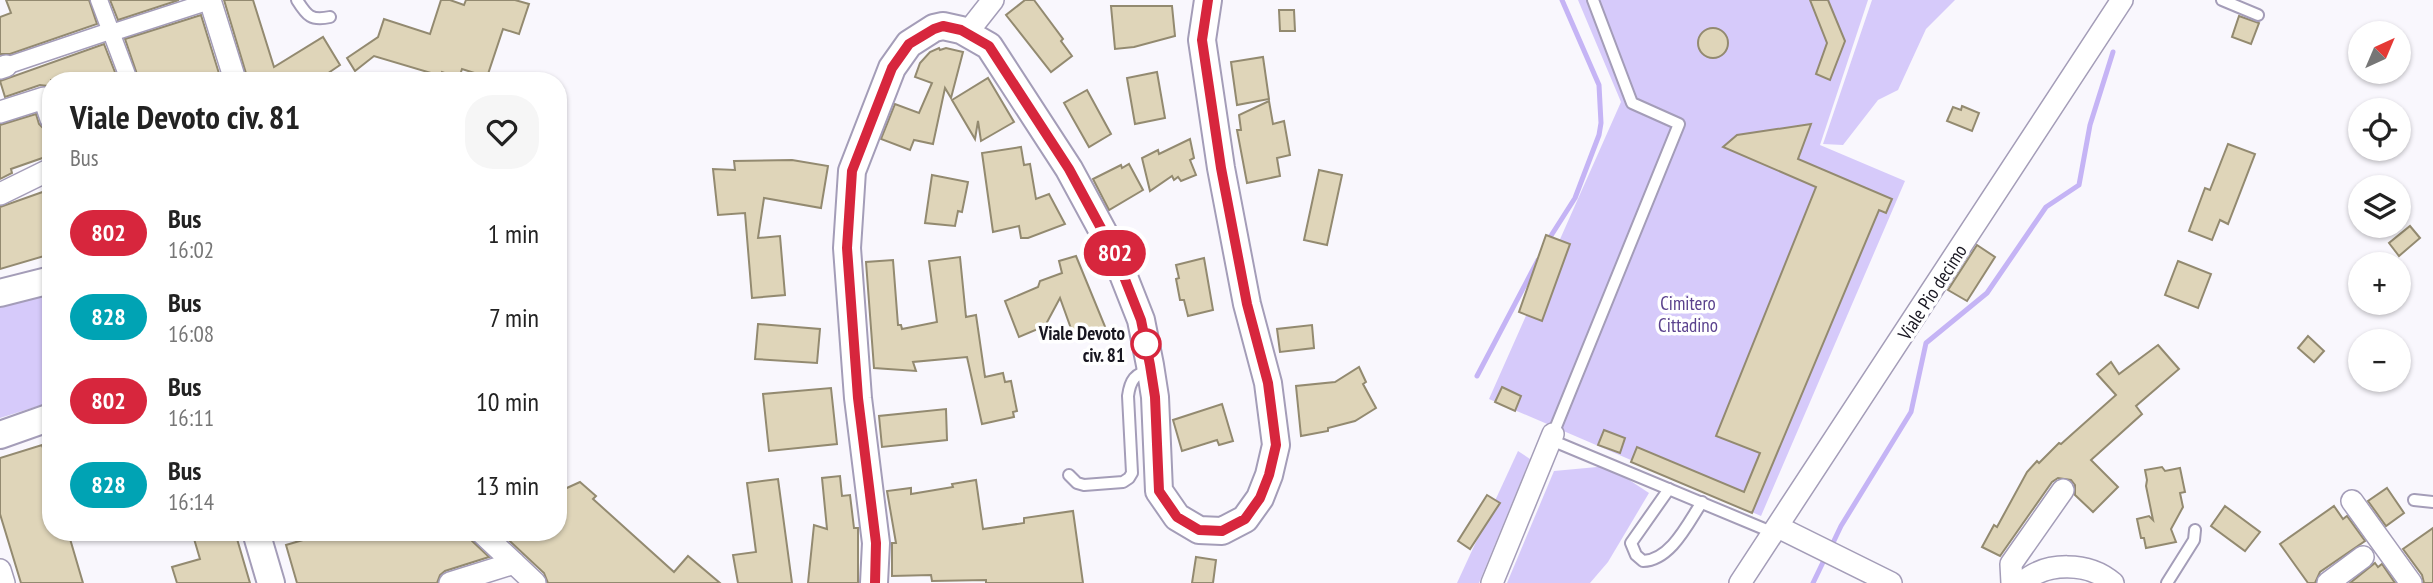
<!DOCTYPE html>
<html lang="en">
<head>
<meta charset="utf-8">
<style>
  body { margin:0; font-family:"PT Sans Narrow",sans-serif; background:#f6f6f6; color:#222; height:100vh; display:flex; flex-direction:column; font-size:26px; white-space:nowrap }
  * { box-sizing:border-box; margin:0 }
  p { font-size:23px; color:#767676 }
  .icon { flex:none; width:38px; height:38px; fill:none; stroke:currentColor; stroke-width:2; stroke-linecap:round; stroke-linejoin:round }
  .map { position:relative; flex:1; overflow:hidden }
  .side { position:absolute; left:42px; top:72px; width:525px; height:469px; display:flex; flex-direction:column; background:#fff; border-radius:28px; box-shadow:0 2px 5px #0004 }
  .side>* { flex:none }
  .badge { padding:0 14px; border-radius:23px; font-size:24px; line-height:46px }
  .needle { width:46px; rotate:44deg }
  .fabs { position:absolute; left:2348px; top:21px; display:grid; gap:14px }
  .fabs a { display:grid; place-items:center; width:63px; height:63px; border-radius:50%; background:#fff; box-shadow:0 2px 5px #0004; font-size:35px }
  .map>.badge { position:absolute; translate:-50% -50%; box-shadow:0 0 0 4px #fff }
  .round { display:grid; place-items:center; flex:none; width:74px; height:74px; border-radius:28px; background:#f6f6f6 }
  .overview { display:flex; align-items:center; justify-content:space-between; height:119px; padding:0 28px }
  h1 { font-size:33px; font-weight:600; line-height:52px }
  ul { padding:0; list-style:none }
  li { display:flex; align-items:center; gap:21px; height:84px; padding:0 28px }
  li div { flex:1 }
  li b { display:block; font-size:26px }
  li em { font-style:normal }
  li .badge { min-width:77px; font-weight:700; text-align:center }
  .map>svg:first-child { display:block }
</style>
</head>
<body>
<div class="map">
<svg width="2433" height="583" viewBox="0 0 2433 583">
  <rect width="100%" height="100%" fill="#f9f7fd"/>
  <!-- green -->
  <g fill="#d6cafa">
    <polygon points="1578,0 1868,0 1820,145 1905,181 1761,516 1489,399 1621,102"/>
    <polygon points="1872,0 1955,0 1926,29 1898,90 1878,100 1843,145 1823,144"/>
    <polygon points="51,290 51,402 0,418 0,302"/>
    <polygon points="1518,451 1530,459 1479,583 1457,583"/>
    <polygon points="1608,466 1649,493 1608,562 1590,583 1507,583 1554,471"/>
  </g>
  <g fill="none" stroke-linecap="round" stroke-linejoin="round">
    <!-- stream -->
    <g stroke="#c5b4f5" stroke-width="5">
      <polyline points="1547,242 1575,198 1599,135 1601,123 1599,85 1562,0"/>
      <polyline points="1477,376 1538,260"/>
      <polyline points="1831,547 1841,526 1911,412 1926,343 1987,293 2046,207 2079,185 2090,125 2113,52"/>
      <polyline points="1813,583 1826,556"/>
    </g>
  </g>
  <!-- building -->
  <g fill="#dfd5b9" stroke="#938a70" stroke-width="2">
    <polygon points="6,0 89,0 97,24 10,54 0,54 0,17 11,13"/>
    <polygon points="110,0 179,0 118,20"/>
    <polygon points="224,0 253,0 274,67 323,37 340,65 318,80 248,80"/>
    <polygon points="441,0 450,0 464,5 466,0 515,0 529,4 519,34 503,29 487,77 462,69 459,78 442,72 441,76 374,56 355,71 347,58 378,37 384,19 430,34"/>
    <polygon points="1025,0 1034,0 1063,39 1061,41 1072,56 1051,72 1006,15"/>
    <polygon points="1810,0 1828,0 1845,41 1830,80 1816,74 1827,43"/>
    <polygon points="1111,6 1172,6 1175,36 1134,47 1115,49"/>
    <polygon points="1279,10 1294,10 1295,31 1280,31"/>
    <polygon points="201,15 221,80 139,80 125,39"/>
    <polygon points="2239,16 2259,23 2251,44 2232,37"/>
    <circle cx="1713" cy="43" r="15"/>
    <polygon points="104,44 118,80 51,80 51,85 48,86 40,85 5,97 0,81"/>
    <polygon points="939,48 940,50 946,48 963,52 951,98 945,88 933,144 914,140 910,150 881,139 895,104 919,113 932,83 915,77 920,63 930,52"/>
    <polygon points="1263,57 1269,99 1237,105 1231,62"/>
    <polygon points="1157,72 1165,118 1135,124 1127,78"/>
    <polygon points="988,78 1014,122 981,141 978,121 975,139 952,100"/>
    <polygon points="1087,90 1111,134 1089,147 1064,103"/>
    <polygon points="1269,101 1273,124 1284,121 1290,155 1277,158 1280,176 1247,183 1237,130 1241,130 1239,115"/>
    <polygon points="1962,106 1979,113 1972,131 1947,121 1953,107 1961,110"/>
    <polygon points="36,114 39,124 45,130 51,155 11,169 12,173 0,179 0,125"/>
    <polygon points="1811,124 1798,159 1892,199 1886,213 1879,210 1752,513 1631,462 1637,447 1744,492 1760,453 1716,436 1816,187 1723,147 1737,135"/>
    <polygon points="1190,139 1194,158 1190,160 1196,175 1181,181 1178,177 1174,180 1172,176 1150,191 1142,158 1158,150 1159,154"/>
    <polygon points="2228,144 2255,154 2228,224 2220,220 2212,240 2189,231 2205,188 2210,190"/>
    <polygon points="1021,147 1024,165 1030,164 1036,199 1049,194 1065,224 1028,238 1021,238 1019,226 993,232 982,153"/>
    <polygon points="792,160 828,166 821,208 764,198 758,238 780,236 785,295 752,298 745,213 718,215 713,169 735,170 734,161"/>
    <polygon points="1129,164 1143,190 1109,210 1093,179 1121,165 1122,168"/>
    <polygon points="1319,170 1342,175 1327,245 1304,240"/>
    <polygon points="932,175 968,182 962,212 958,211 955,226 925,223"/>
    <polygon points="51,189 51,254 0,269 0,207"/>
    <polygon points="2410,226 2420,238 2399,256 2389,243"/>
    <polygon points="1546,235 1570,244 1542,321 1519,312"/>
    <polygon points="1977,245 1995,257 1967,301 1948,290"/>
    <polygon points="1076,256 1106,329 1089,337 1087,330 1073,334 1060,298 1045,326 1019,337 1005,301 1038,287 1040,281 1062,273 1059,261"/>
    <polygon points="960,257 966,317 976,315 985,377 1003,373 1005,382 1011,381 1017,411 1013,412 1014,417 982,424 967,357 913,362 916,371 874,368 866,262 893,260 898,325 901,325 902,329 937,322 929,261"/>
    <polygon points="1204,258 1213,310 1188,316 1184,300 1180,300 1176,279 1179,278 1176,265"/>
    <polygon points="2178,261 2211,274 2198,308 2165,295"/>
    <polygon points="758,324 820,329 817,363 755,359"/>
    <polygon points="1312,325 1314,348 1280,352 1277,329"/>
    <polygon points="2308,336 2324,351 2314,362 2298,348"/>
    <polygon points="2158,345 2179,369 2136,406 2142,414 2091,460 2118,487 2093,512 2075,495 2075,485 2071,480 2058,478 2052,482 2000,556 1982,547 1994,525 1997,527 2027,472 2037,461 2039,463 2059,443 2061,444 2116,395 2097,374 2111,362 2119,374"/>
    <polygon points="1359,367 1366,382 1363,384 1376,408 1355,421 1328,428 1328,431 1301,436 1296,386 1335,382"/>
    <polygon points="1502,387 1521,396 1515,411 1495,402"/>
    <polygon points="831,388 837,444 769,451 763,394"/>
    <polygon points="1222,404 1233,441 1219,445 1217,440 1182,451 1173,420"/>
    <polygon points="946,409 947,440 882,447 879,416"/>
    <polygon points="1604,430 1625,438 1620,453 1598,445"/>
    <polygon points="42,445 51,474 51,532 68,532 83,583 21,583 0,514 0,458"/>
    <polygon points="2162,467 2165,471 2180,468 2185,492 2180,493 2183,507 2171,529 2176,542 2146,548 2144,538 2141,538 2137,519 2149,516 2153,520 2146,486 2147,480 2145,470"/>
    <polygon points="840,476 842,496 850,495 854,528 858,528 858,583 808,583 814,525 827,529 822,478"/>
    <polygon points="778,479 792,583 738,583 733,555 756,552 747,483"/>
    <polygon points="976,480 983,529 1024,523 1024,518 1073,511 1083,583 986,583 986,580 932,581 931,575 892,576 892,543 896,543 887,491 911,488 911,494 953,487 952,484"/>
    <polygon points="580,482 596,496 593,499 674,572 688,556 720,583 548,583 544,573 500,532 558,532 558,492"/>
    <polygon points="2387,488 2404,513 2386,526 2368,501"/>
    <polygon points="1487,495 1500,503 1470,549 1458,541"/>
    <polygon points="2225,506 2260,532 2245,551 2211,526"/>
    <polygon points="2334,506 2343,519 2347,516 2365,541 2320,572 2315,583 2308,583 2280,544"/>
    <polygon points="2433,528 2433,583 2424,583 2422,575 2403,549"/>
    <polygon points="192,532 235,532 250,583 177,583 172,567 200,559"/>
    <polygon points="330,532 468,532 472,541 489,557 445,571 440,575 437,583 297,583 286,545"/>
    <polygon points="1196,557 1216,560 1213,583 1192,583"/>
    <polygon points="2375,563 2378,567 2382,564 2395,583 2350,583"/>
  </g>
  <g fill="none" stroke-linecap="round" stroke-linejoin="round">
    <!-- service casing -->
    <g stroke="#a49db8" stroke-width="14">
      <g id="service">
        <path d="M297,0C307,16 311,21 330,17"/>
        <polyline points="2222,0 2258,15"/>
        <polyline points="1553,434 1679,124 1632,103 1593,0"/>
        <polyline points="1551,440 1774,533"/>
        <path d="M1069,475L1077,483L1084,485L1123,482L1129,478L1132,473L1128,396C1130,381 1135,372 1151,371"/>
        <path d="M1669,489L1631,543L1636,555L1643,561C1671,560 1688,523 1702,502"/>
        <polyline points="2414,500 2433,502"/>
        <polyline points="2167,583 2194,540 2195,530"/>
      </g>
    </g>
    <!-- pedestrian casing -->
    <g stroke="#a49db8" stroke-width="19">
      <g id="pedestrian">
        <polyline points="99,0 129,80"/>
        <polyline points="111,33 210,1"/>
        <polyline points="6,66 110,31"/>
      </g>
    </g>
    <!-- minor casing -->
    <g stroke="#a49db8" stroke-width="24">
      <g id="minor">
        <polyline points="210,0 235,80"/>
        <polyline points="967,33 993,0"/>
        <polyline points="0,68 6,66"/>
        <polyline points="0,112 44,98 51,119"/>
        <polyline points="0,194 51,169"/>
        <polyline points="2352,501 2411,583"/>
        <polyline points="1778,527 1891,583"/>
        <polyline points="481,532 535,583"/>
        <polyline points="0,570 4,583"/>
        <polyline points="450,583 514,563"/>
        <polyline points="1492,583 1553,434"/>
        <polyline points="1740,583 2122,0"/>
        <polyline points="2012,583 2011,564 2063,490"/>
        <path d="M2022,583C2046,561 2089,562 2113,583"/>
        <polyline points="2328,583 2363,557"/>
      </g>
    </g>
    <!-- tertiary casing -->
    <g stroke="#a49db8" stroke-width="30">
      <g id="tertiary">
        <polyline points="0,293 51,280"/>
        <polyline points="0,435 51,417"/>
        <polyline points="256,532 271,583"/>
        <polyline points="874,583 876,543 858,398 847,248 852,171 892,68 909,44 934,28 943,26 961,30 989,46 1069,169 1115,254 1141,320 1150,365 1155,397 1159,491 1177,517 1199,530 1222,531 1245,519 1260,498 1269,475 1276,445 1268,383 1247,304 1221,168 1202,40 1208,0"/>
      </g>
    </g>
    <!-- service -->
    <use href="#service" stroke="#fff" stroke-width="10"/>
    <!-- pedestrian -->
    <use href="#pedestrian" stroke="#fff" stroke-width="16"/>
    <!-- minor -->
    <use href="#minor" stroke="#fff" stroke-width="21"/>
    <!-- tertiary -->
    <use href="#tertiary" stroke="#fff" stroke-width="26"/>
  </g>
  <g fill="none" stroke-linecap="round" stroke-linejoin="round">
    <!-- line casing -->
    <g stroke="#fff" stroke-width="16">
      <polyline id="line" points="875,583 876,543 858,398 847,248 852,171 892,68 909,44 934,29 943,26 961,30 989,46 1069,169 1115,254 1141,320 1150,365 1155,397 1159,491 1177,517 1199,530 1222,531 1245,519 1260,498 1269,475 1276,445 1268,383 1247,304 1221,168 1202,40 1208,0"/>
    </g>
    <!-- line -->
    <use href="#line" stroke="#d7263d" stroke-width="10"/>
  </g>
  <!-- markers -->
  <circle fill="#fff" stroke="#d7263d" stroke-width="3.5" cx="1146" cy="344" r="14"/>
  <g text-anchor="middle" stroke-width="7" stroke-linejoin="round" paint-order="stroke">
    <!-- street labels -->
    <g font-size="19" fill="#181620" stroke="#fff">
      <text transform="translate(1932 292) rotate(-57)" y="7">Viale Pio decimo</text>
    </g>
    <!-- park labels -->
    <g font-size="19" fill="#5a418d" stroke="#fff">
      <text x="1688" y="310">Cimitero<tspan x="1688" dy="22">Cittadino</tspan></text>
    </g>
    <!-- stop labels -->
    <g font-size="19" font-weight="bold" fill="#181620" stroke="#fff" text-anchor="end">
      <text x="1125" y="340">Viale Devoto<tspan x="1125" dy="22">civ. 81</tspan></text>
    </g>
  </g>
</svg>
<div class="fabs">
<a><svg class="needle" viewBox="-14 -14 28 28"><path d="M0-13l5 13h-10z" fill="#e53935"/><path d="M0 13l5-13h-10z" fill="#767676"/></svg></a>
<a><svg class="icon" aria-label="locate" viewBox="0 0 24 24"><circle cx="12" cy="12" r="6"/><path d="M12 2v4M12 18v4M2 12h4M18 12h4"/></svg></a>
<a><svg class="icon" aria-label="layers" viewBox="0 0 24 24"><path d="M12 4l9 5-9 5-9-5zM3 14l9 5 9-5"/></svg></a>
<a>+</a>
<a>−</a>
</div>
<b class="badge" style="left:1115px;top:253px;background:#d7263d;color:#fff">802</b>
<section class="side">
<div class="overview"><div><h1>Viale Devoto civ. 81</h1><p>Bus</p></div><a class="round"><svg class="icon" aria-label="heart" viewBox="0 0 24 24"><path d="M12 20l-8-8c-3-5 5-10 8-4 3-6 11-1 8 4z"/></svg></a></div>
<ul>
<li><span class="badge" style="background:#d7263d;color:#fff">802</span><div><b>Bus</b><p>16:02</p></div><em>1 min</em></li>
<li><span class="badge" style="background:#00a3b4;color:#fff">828</span><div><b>Bus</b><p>16:08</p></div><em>7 min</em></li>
<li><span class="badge" style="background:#d7263d;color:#fff">802</span><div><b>Bus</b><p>16:11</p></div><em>10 min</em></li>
<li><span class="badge" style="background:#00a3b4;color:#fff">828</span><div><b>Bus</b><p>16:14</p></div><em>13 min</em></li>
</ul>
</section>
</div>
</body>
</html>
